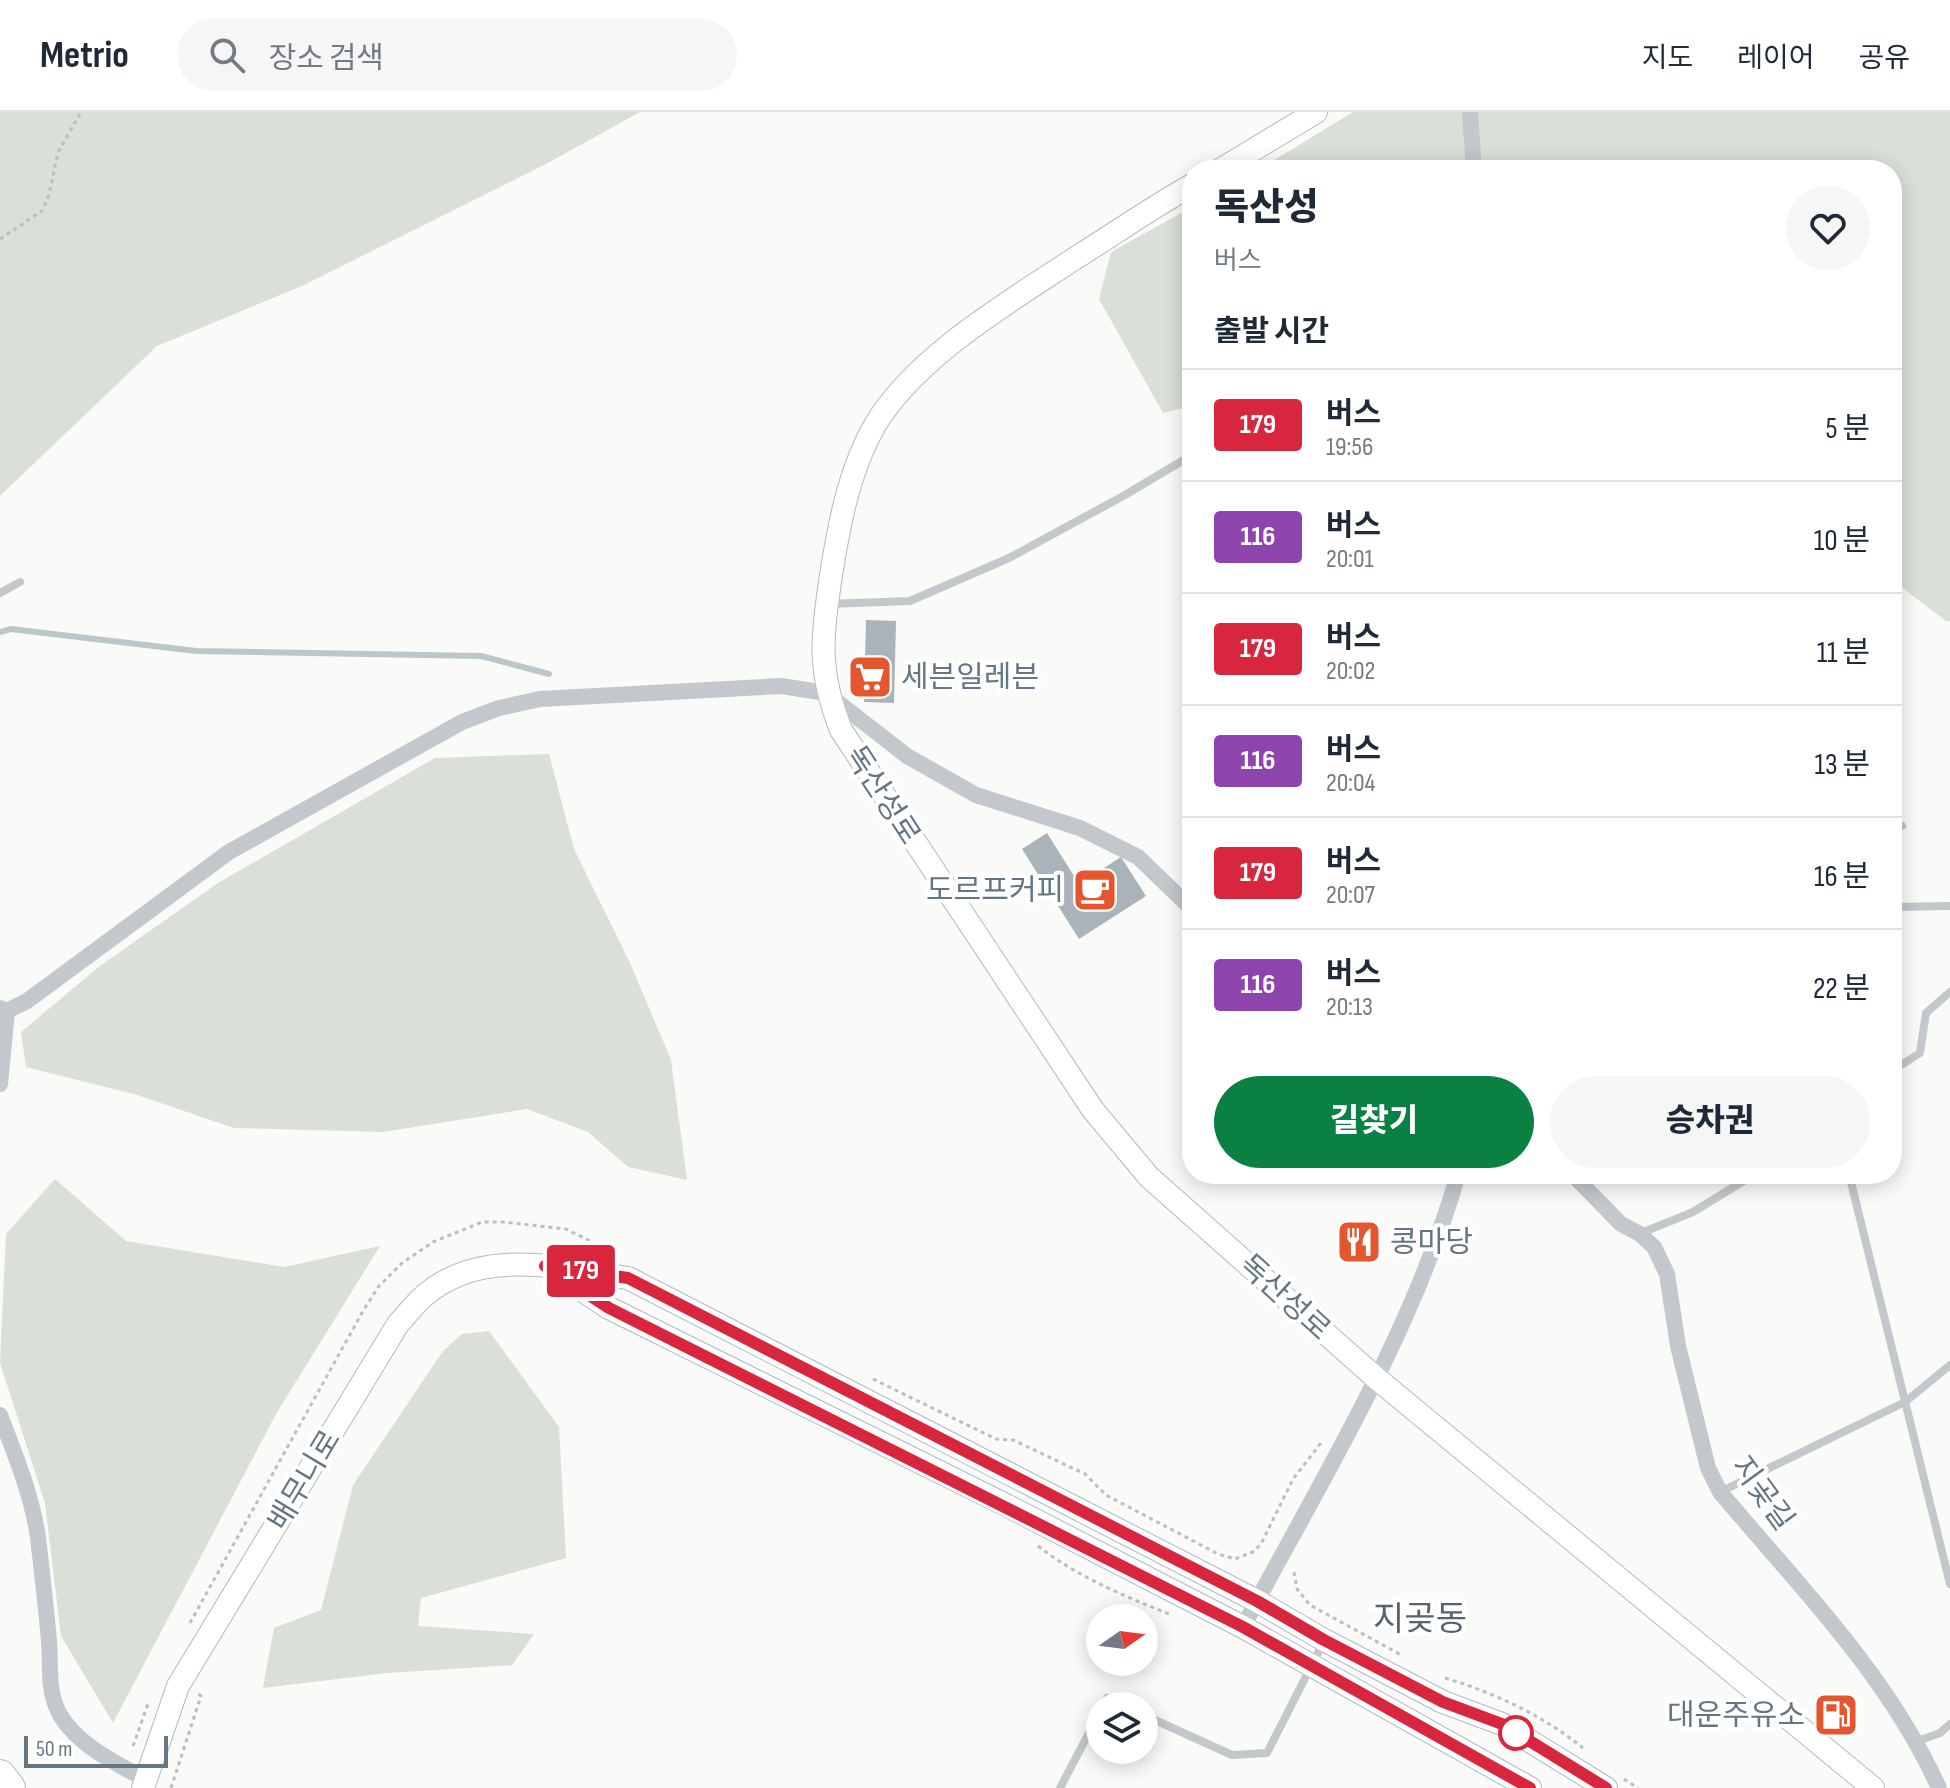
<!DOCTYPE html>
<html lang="ko">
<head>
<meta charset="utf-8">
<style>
  body { margin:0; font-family:"Sofia Sans Condensed","Noto Sans KR",sans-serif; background:#f6f6f7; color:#1f2937; height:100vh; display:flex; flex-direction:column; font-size:30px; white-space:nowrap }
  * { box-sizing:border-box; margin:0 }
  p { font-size:26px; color:#747a83 }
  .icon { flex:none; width:44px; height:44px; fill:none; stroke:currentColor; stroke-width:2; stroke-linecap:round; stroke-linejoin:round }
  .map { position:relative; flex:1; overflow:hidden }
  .details { position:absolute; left:1182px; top:48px; width:720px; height:1024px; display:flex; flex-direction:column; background:#fff; border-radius:32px; box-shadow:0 4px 20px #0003 }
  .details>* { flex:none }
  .badge { padding:0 16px; border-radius:6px; font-size:28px; line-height:52px }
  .needle { width:52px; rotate:76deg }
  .controls { position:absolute; left:1086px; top:1492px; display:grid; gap:16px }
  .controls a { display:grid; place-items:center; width:72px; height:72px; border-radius:50%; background:#fff; box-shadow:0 4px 20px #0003; font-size:40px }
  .scale { position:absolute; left:24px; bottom:20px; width:144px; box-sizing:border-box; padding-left:8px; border:4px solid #657683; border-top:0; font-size:22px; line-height:28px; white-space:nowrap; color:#657683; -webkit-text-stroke:6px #fff; paint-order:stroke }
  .map>.badge { position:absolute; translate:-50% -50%; box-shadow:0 0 0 4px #fff }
  h2 { padding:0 32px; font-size:30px; line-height:72px }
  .round { display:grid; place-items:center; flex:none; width:84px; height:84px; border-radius:42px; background:#f6f6f7 }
  .head { display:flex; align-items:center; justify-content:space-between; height:136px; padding:0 32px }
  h1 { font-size:38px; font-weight:800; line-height:60px }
  .primary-button { display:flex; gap:16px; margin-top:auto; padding:16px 32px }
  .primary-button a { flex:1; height:92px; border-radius:48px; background:#0b8043; color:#fff; font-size:32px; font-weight:800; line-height:92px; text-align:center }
  .primary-button a+a { background:#f6f6f7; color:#1f2937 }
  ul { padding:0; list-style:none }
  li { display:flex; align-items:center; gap:24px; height:112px; padding:0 32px; border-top:2px solid #e0e1e3 }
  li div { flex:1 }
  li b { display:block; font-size:30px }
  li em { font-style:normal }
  li .badge { min-width:88px; font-weight:700; text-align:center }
  header { display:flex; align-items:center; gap:48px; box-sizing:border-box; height:112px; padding:0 40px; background:#fff; border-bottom:2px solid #e0e1e3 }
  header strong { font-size:38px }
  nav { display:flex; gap:44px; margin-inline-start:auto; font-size:28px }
  .search { width:560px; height:72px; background:#f6f6f7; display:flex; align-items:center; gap:20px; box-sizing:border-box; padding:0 28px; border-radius:44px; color:#747a83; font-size:30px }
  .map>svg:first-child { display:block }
</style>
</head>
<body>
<header>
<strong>Metrio</strong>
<div class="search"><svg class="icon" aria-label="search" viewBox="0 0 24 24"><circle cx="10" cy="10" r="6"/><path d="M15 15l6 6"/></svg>장소 검색</div>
<nav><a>지도</a><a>레이어</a><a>공유</a></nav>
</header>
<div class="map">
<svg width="1950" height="1676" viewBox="0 0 1950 1676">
  <rect width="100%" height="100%" fill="#fafaf8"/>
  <!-- green -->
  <g fill="#dadfd7">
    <polygon points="0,0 640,0 546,52 304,173 157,234 0,384"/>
    <polygon points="1353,0 1950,0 1950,509 1946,509 1892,468 1892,58 1258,58"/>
    <polygon points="1192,95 1192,294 1163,301 1099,187 1111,140"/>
    <polygon points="549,642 574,737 630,851 671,948 687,1068 628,1055 588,1020 527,997 383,1020 234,1016 134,982 26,955 21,920 100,854 218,771 435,646"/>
    <polygon points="55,1067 126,1129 284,1155 380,1134 276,1302 113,1611 61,1524 45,1391 0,1251 6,1122"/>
    <polygon points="489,1219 559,1315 566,1446 421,1486 418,1514 534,1522 512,1553 387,1561 263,1576 274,1516 321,1498 353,1373 443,1239 462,1222"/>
  </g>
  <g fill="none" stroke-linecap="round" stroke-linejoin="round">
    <!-- stream -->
    <polyline stroke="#bbc7cb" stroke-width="6" points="0,520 11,517 196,539 481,544 549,562"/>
  </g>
  <!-- building -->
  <g fill="#aab3b9">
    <polygon points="866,508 896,509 894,591 864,590"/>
    <polygon points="1047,721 1079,772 1121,745 1146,784 1079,827 1022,737"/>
  </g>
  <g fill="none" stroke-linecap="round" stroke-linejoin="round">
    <!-- secondary casing -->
    <g stroke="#b3babf" stroke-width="24">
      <g id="secondary">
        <polyline points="1220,58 1316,0"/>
        <path d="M1192,73C1151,96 1114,122 1074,147C1009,190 915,245 875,313C849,358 839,413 831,463C822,526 817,557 841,618L1093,998L1149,1065L1376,1266L1873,1676"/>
        <polyline points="553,1159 609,1196 1002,1391 1243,1515 1530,1676"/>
        <path d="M143,1676L178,1574L398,1212C407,1203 414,1192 424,1184C481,1134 561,1156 628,1166L1257,1489L1324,1528L1443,1590L1502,1612L1606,1676"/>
      </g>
    </g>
    <!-- highway casing -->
    <g stroke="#b4b9bd" stroke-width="32">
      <polyline id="highway" points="0,1663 10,1676"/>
    </g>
    <!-- path -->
    <g stroke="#bbbfc2" stroke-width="3" stroke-dasharray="4 4" stroke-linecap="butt">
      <polyline points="0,127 42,99 49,83 58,40 81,0"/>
      <polyline points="873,1267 996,1327 1013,1328 1085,1362 1106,1383 1218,1442 1235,1447 1253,1440 1261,1432 1293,1367 1321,1331"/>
      <path d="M1038,1434C1078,1465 1122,1483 1169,1502"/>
      <polyline points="1294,1460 1297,1477 1310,1493 1403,1544"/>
      <polyline points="190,1511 363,1199 379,1174 402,1151 433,1130 482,1110 503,1110 566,1117 618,1143"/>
      <path d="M1445,1566C1495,1581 1542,1603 1583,1636"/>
      <polyline points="133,1634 149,1589"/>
      <polyline points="1624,1667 1638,1676"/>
      <polyline points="171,1676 201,1584 198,1582"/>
    </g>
    <!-- lane -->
    <g stroke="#c3c8cc" stroke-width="8">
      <polyline points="0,481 20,470"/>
      <polyline points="828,492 910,489 1009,446 1125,383 1192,343"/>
      <polyline points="1892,719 1902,714"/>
      <polyline points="1892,795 1950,794"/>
      <polyline points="1892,959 1920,941 1926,901 1950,880"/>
      <polyline points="1849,1062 1950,1472"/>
      <polyline points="1641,1121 1693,1100 1755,1062"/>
      <polyline points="1720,1380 1905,1290 1950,1253"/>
      <polyline points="1103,1594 1107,1586 1124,1594"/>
      <polyline points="1144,1603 1232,1643 1267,1641 1324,1529"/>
      <polyline points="1918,1629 1940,1621 1950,1612"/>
      <polyline points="1060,1676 1100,1600"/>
    </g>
    <!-- street -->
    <g stroke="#c3c8cc" stroke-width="16">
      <polyline points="1470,0 1474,58"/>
      <polyline points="0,896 7,899 27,889 229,740 462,610 499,596 540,587 781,574 826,581 907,644 976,683 1080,716 1138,745 1192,797"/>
      <polyline points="0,972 7,899"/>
      <path d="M1572,1062L1621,1112L1640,1122L1654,1135L1667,1162L1678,1234L1708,1356L1720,1380C1799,1474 1888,1563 1939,1676"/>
      <path d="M0,1303C15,1343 32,1383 38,1426C42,1460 46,1495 49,1529C51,1554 47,1578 59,1601C76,1632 115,1651 145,1667"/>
      <path d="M1243,1515C1320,1370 1413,1221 1458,1062"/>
    </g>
    <!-- secondary -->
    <use href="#secondary" stroke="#fff" stroke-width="22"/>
    <!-- highway -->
    <use href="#highway" stroke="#fff" stroke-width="30"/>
  </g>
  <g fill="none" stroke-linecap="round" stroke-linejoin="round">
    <!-- line casing -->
    <g stroke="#fff" stroke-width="18">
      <polyline id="line" points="1530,1676 1243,1515 609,1196 545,1154 628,1166 1257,1489 1324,1528 1443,1590 1502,1612 1606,1676"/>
    </g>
    <!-- line -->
    <use href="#line" stroke="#d7263d" stroke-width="12"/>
  </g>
  <!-- icons -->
  <defs>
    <g id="supermarket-square" transform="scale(2.3)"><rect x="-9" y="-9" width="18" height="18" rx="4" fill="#e4572e" stroke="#fff"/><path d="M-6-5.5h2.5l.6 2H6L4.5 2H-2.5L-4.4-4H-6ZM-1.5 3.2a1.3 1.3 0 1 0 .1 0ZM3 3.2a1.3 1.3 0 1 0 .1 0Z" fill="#fff"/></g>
    <g id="cafe-square" transform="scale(2.3)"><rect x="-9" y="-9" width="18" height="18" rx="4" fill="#e4572e" stroke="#fff"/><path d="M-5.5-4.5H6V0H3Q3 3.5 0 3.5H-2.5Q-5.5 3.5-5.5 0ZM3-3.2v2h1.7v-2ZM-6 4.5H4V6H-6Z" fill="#fff"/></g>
    <g id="restaurant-square" transform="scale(2.3)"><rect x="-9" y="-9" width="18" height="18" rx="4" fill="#e4572e" stroke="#fff"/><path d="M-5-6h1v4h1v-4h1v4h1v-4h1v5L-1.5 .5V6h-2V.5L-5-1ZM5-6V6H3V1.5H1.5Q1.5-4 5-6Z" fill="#fff"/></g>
    <g id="fuel-square" transform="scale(2.3)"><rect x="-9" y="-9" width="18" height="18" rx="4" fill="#e4572e" stroke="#fff"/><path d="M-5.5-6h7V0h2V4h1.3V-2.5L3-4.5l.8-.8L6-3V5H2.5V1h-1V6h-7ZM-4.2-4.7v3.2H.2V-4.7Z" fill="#fff"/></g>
  </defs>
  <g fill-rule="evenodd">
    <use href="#supermarket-square" x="870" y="565"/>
    <use href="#cafe-square" x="1095" y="778"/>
    <use href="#restaurant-square" x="1359" y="1130"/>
    <use href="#fuel-square" x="1836" y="1603"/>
  </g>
  <!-- markers -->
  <circle fill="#fff" stroke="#d7263d" stroke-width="4" cx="1516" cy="1621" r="16"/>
  <g text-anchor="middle" stroke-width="8" stroke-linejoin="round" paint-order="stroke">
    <!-- poi labels -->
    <g font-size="30" fill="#657683" stroke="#fff" text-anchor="start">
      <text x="901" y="575">세븐일레븐</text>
      <text x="1064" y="788" text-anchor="end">도르프커피</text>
      <text x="1390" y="1140">콩마당</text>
      <text x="1805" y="1613" text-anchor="end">대운주유소</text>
    </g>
    <!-- street labels -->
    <g font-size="30" fill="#657683" stroke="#fff">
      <text transform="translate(883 683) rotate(57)" y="10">독산성로</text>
      <text transform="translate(1285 1185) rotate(42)" y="10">독산성로</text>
      <text transform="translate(304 1368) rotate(-59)" y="10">배무니로</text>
      <text transform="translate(1763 1381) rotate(54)" y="10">지곶길</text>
    </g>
    <!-- quarter labels -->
    <g font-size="34" fill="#57646e" stroke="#fff">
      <text x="1420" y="1518">지곶동</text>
    </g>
  </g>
</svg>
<div class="controls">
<a><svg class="needle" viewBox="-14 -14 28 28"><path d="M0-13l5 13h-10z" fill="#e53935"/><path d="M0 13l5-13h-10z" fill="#747a83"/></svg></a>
<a><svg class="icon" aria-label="layers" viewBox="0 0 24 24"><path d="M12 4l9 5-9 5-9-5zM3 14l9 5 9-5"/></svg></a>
</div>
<div class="scale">50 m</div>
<b class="badge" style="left:581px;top:1159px;background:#d7263d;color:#fff">179</b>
<section class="details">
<div class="head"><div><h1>독산성</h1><p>버스</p></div><a class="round"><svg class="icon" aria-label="heart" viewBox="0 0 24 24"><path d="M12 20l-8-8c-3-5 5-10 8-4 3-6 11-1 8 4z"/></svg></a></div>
<h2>출발 시간</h2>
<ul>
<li><span class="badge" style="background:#d7263d;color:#fff">179</span><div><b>버스</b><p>19:56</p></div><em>5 분</em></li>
<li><span class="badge" style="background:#8e44ad;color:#fff">116</span><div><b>버스</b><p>20:01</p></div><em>10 분</em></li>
<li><span class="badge" style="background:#d7263d;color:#fff">179</span><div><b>버스</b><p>20:02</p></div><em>11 분</em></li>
<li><span class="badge" style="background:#8e44ad;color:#fff">116</span><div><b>버스</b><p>20:04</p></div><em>13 분</em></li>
<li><span class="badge" style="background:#d7263d;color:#fff">179</span><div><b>버스</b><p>20:07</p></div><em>16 분</em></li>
<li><span class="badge" style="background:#8e44ad;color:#fff">116</span><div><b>버스</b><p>20:13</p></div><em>22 분</em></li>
</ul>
<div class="primary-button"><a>길찾기</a><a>승차권</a></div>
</section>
</div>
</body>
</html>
